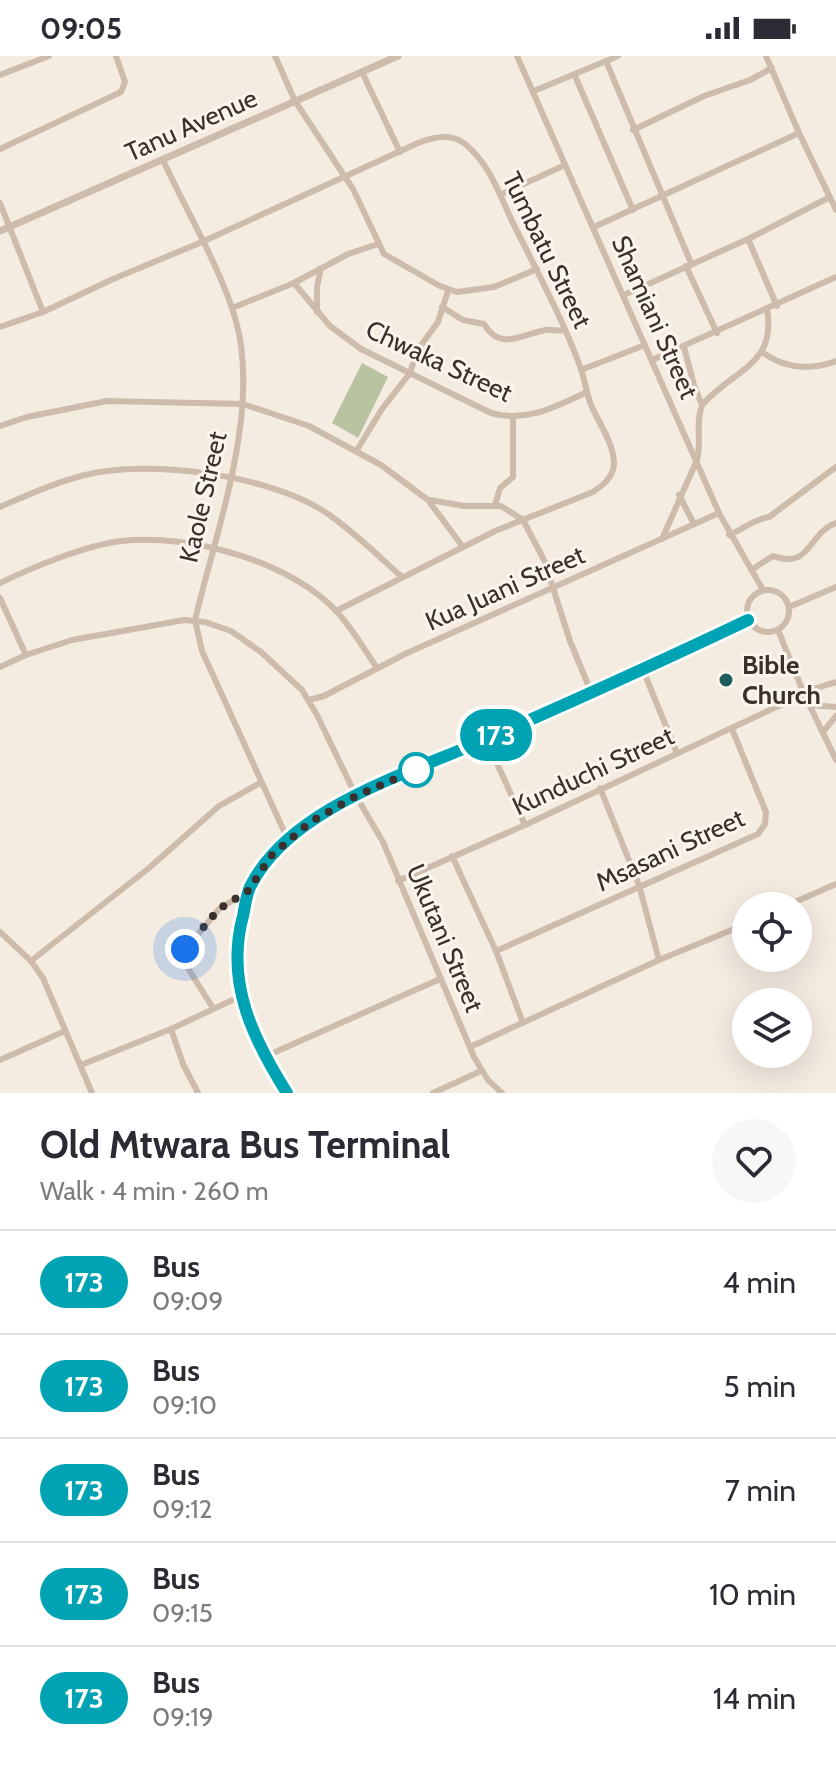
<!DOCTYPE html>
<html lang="en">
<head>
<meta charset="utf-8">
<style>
  body { margin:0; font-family:Cabin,sans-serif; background:#f7f7f7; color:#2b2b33; height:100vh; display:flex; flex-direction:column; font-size:30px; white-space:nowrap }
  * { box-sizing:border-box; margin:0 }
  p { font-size:26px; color:#7c7c81 }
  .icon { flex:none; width:44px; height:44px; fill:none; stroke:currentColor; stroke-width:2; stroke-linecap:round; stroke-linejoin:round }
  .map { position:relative; height:1037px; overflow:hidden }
  .details { display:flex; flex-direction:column; background:#fff; flex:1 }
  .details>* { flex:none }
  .badge { padding:0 16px; border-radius:26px; font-size:28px; line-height:52px }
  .controls { position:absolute; left:732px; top:836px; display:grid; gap:16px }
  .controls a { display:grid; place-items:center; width:80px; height:80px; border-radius:50%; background:#fff; box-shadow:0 8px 32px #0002; font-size:40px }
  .you { position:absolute; width:40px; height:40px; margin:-20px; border:6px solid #fff; border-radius:50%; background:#1a73e8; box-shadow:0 0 0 12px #1a73e833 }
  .map>.badge { position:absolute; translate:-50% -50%; box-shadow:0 0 0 4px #fff }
  .round { display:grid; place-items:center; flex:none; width:84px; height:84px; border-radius:42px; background:#f7f7f7 }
  .head { display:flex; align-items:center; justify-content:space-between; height:136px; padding:0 40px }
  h1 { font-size:38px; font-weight:800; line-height:60px }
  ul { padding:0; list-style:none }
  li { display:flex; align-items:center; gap:24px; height:104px; padding:0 40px; border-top:2px solid #e1e1e2 }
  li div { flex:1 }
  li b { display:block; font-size:30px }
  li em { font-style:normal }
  li .badge { min-width:88px; font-weight:700; text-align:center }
  .status { display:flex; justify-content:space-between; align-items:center; height:56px; padding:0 40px; background:#fff; direction:ltr }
  .status svg { height:22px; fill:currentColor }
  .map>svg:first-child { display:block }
</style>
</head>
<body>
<div class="status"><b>09:05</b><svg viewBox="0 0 49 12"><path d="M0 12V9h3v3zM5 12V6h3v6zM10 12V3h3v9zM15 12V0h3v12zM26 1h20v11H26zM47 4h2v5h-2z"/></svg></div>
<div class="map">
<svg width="836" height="1037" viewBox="0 0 836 1037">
  <rect width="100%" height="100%" fill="#f4ebe1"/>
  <!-- green -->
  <polygon fill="#b8c4a0" points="362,307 388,321 358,382 332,367"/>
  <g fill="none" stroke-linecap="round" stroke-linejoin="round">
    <!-- minor -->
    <g stroke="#cdbbac" stroke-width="6">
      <polyline points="275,0 295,45 353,133 384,198 440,230 457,236 494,231 537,213"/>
      <polyline points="517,0 719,457 763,534"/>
      <polyline points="766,0 799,77 836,154"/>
      <polyline points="606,5 691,207"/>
      <polyline points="362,16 400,96"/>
      <polyline points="0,19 49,0"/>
      <polyline points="575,20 633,154"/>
      <polyline points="534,35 618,0"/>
      <polyline points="633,74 704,40 750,24 772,12"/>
      <polyline points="0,93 121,36 125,26 116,0"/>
      <path d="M163,104C186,155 221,212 236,265C261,355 216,475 195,564L202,595L288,784"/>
      <polyline points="502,138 565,109"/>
      <polyline points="0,147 43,256"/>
      <polyline points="594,171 799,77"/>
      <polyline points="748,183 777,250"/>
      <polyline points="686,210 717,277"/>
      <path d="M294,227L330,270L361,293L491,357C526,367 555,351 587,336"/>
      <polyline points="624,239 748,183 830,141"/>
      <path d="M442,251L463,264L484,268C501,296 521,278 546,274C554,273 557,276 565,274"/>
      <polyline points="232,252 294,227 348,198 378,188"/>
      <polyline points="317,256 317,231 321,212"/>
      <path d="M0,271L43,256L113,223L202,186L418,87C433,81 452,77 465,88C492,110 500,142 515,171C538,217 562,262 580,310C585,323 586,338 592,351C600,369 614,388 614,408C613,422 603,429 593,436L495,475L336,555"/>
      <polyline points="684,291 694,329 702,349"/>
      <path d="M762,296C785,313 809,315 836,305"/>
      <polyline points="652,304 836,221"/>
      <polyline points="581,314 645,289"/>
      <polyline points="0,370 27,361 107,345 243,348 309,370 381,409 428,444 463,491"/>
      <polyline points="357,394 382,353 410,317 417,295 438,266 448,235"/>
      <polyline points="679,439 694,468"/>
      <polyline points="430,444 464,450 501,450 523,464 544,504 570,585 591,636"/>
      <polyline points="495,449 500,432 513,421 513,362"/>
      <path d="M0,451C28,439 56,426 85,419C149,403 266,419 322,454C350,472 376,498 401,520"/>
      <path d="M729,479C744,473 754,463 769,461L836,411"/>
      <path d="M662,483L697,404C702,386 695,367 702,349C733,313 777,310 767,253"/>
      <path d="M751,514L773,500C811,514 808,477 836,467"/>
      <path d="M0,527C33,511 86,489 122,485C189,477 293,506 338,557C353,574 365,594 377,612"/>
      <circle cx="768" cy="555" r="21"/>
      <polyline points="0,542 26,599"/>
      <polyline points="789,551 836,531"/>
      <polyline points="778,574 804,638 836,704"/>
      <polyline points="0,611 26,599 72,584 184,564 205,566 231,575 261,596 302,634 317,659 356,740 383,786 474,1001 488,1024 502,1037"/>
      <polyline points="643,614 677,697"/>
      <polyline points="803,636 836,626"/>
      <polyline points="309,644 324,640 405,598 719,457"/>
      <polyline points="810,649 836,651"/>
      <polyline points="823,676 836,660"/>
      <polyline points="486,683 525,769"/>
      <polyline points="600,732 639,829 659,904"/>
      <polyline points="452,800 496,895 523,967"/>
      <polyline points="398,825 525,769 804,638"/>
      <polyline points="786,850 836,828"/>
      <polyline points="0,876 31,905 43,922 92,1037"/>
      <polyline points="496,895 758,778 765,768 766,756 732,673"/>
      <polyline points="31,905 149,812 219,750 260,727"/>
      <polyline points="213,952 184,906 182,898 219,853 248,835"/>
      <polyline points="171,973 183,1008 198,1037"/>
      <polyline points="470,991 659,904 746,868"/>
      <polyline points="264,1001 440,923"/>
      <polyline points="0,1004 65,975"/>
      <polyline points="81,1009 171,973 241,940"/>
      <path d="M287,1037C253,983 225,926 243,860C245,851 246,840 250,831C288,753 413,715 488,683C575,644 662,605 748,564"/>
      <polyline points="433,1037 481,1015"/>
    </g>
    <!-- tertiary -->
    <polyline stroke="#cdbbac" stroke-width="7" points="0,175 398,0"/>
  </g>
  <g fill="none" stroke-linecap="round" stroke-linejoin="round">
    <!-- line casing -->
    <g stroke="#fff" stroke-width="18">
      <path id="line" d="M287,1037C253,983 225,926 243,860C245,851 246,840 250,831C289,752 407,718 482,685C571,646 660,606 748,564"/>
    </g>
    <!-- line -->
    <use href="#line" stroke="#00a3b4" stroke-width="12"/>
    <!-- walk -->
    <polyline stroke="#3b302b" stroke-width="8" stroke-dasharray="0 14.4" points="185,893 219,853 248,835 271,800 309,767 356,740 416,714"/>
  </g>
  <!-- markers -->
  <circle fill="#1f5a5e" stroke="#fbf5ee" stroke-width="3" cx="726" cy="624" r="8"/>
  <circle fill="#fff" stroke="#00a3b4" stroke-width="4" cx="416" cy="714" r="16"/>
  <g text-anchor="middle" stroke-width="6" stroke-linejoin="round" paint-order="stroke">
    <!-- street labels -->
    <g font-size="26" fill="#3b302b" stroke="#fbf5ee">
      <text transform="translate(191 69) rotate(-24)" y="9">Tanu Avenue</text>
      <text transform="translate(547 194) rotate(64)" y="9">Tumbatu Street</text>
      <text transform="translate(655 261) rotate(66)" y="9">Shamiani Street</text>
      <text transform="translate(439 305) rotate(25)" y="9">Chwaka Street</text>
      <text transform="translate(203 441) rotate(-77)" y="9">Kaole Street</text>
      <text transform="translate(505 532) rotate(-24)" y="9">Kua Juani Street</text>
      <text transform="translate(593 715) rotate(-25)" y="9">Kunduchi Street</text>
      <text transform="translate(670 794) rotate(-25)" y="9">Msasani Street</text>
      <text transform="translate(445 882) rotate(67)" y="9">Ukutani Street</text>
    </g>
    <!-- poi labels -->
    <g font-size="26" font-weight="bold" fill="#3b302b" stroke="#fbf5ee" text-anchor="start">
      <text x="742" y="618">Bible<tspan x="742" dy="30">Church</tspan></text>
    </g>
  </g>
</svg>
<div class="controls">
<a><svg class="icon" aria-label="locate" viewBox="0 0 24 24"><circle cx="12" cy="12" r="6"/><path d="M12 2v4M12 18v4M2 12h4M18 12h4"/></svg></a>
<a><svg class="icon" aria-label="layers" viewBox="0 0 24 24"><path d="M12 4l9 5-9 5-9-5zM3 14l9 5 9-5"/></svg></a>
</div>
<div class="you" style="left:185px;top:893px"></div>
<b class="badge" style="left:496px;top:679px;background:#00a3b4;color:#fff">173</b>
</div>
<section class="details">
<div class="head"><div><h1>Old Mtwara Bus Terminal</h1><p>Walk · 4 min · 260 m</p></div><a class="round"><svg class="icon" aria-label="heart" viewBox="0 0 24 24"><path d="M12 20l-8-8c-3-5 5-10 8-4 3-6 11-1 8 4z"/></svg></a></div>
<ul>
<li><span class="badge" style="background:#00a3b4;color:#fff">173</span><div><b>Bus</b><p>09:09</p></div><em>4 min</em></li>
<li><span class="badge" style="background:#00a3b4;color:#fff">173</span><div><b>Bus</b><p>09:10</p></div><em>5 min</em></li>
<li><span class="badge" style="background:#00a3b4;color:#fff">173</span><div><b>Bus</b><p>09:12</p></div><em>7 min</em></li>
<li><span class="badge" style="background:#00a3b4;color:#fff">173</span><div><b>Bus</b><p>09:15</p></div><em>10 min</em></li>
<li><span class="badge" style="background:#00a3b4;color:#fff">173</span><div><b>Bus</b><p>09:19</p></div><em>14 min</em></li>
</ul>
</section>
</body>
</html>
